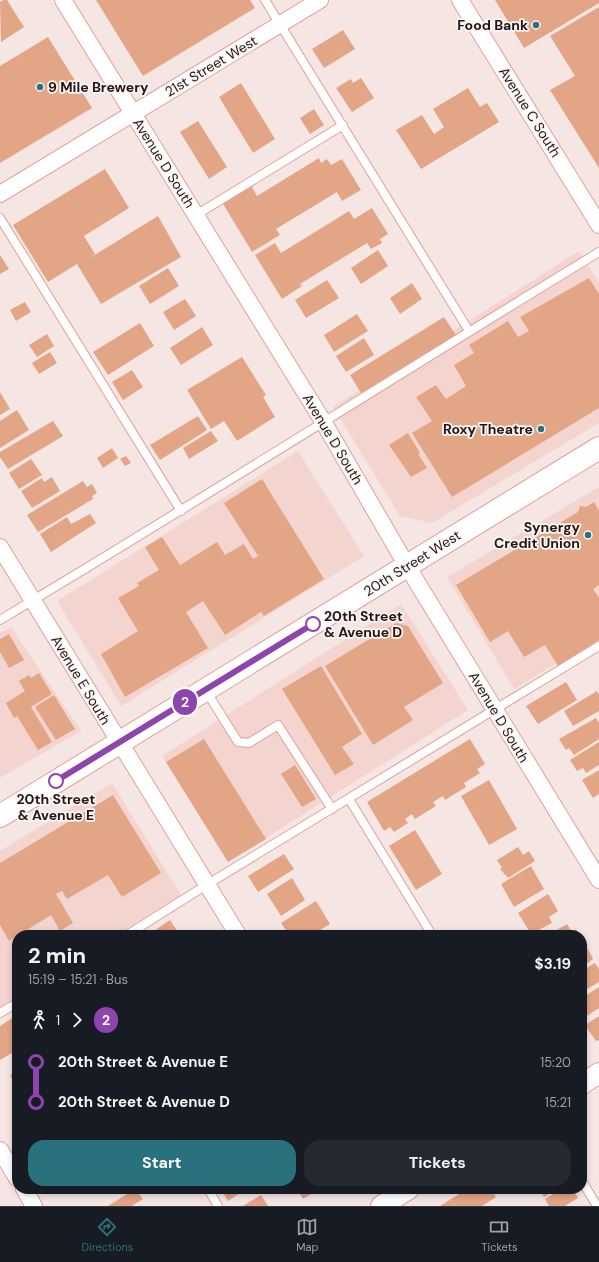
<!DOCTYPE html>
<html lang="en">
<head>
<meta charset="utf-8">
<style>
  body { margin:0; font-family:"DM Sans",sans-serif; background:#242831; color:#f1f3f6; height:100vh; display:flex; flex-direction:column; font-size:15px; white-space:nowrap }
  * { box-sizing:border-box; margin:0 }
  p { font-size:13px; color:#9ea1a6 }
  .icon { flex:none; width:22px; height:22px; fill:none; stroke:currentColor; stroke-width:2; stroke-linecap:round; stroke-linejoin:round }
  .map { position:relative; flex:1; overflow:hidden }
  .sheet { position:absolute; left:12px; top:930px; width:575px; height:264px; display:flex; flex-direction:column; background:#171b24; border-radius:16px; box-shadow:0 2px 6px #0003 }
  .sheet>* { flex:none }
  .badge { padding:0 8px; border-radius:13px; font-size:14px; line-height:26px }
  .map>.badge { position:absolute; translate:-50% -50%; box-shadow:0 0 0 2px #fff }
  .legs { display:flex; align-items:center; gap:6px; height:44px; padding:0 16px; font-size:13px }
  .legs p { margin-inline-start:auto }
  .head { display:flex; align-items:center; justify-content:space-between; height:68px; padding:0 16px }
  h1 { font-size:22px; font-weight:700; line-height:30px }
  .cta { display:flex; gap:8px; margin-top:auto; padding:8px 16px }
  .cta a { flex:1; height:46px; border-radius:16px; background:#29717c; color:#fff; font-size:16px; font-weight:700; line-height:46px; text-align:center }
  .cta a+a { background:#242831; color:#f1f3f6 }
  ul { padding:0 16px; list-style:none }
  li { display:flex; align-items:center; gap:14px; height:40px; font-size:15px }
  li i { display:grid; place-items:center; width:6px; height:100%; margin:0 5px; background:currentColor }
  li i::after { content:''; width:10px; height:10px; margin:-5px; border:3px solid; border-radius:50%; background:#171b24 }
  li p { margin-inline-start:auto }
  li:first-child i { background:linear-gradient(#0000 50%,currentColor 0) }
  li:last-child i { background:linear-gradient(currentColor 50%,#0000 0) }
  .dock { display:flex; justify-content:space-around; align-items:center; height:56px; border-top:1px solid #363941; background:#171b24; font-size:11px; color:#9ea1a6 }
  .dock a { display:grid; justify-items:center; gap:2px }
  .dock .on { color:#29717c }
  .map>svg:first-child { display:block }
</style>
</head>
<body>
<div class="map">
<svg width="599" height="1206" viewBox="0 0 599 1206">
  <rect width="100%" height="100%" fill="#f5e6e4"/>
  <!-- built -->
  <g fill="#f4d4cf">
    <polygon points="579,251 599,283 599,423 432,523 400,516 333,407"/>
    <polygon points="298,451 364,556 121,706 57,601"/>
    <polygon points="599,487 599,638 514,689 447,577"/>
    <polygon points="401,604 468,710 228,862 162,756"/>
    <polygon points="11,627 81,731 0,778 0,633"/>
    <polygon points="112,783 181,895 116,935 17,935 17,996 0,1007 0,851"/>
  </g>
  <!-- building -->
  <g fill="#e2a686">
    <polygon points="4,0 7,0 24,27 1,42 0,2"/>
    <polygon points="96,0 250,0 255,8 143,76"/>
    <polygon points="495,0 599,0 599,3 524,48"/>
    <polygon points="599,7 599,168 550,90 575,76 550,36"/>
    <polygon points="343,30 355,49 324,68 312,49"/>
    <polygon points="48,37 92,108 0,163 0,66"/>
    <polygon points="361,78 374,98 352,112 336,88 351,79 353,83"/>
    <polygon points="241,83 275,139 253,153 219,97"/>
    <polygon points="468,88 480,107 487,103 499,122 421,169 396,130 422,115 434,134 444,127 433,109"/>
    <polygon points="314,109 324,125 310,134 300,118"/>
    <polygon points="198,121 227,167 209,179 180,132"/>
    <polygon points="319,158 321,163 327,159 331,165 342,159 361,190 342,201 337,192 276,229 280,235 252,252 222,202 251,185 257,196"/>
    <polygon points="105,169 129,208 84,236 95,254 88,259 158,216 181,257 101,304 77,264 48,282 13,225"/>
    <polygon points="372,208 388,234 380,239 382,243 371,249 367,243 300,284 302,286 282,299 255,255 275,243 281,253 349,211 354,219"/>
    <polygon points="378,250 388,266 361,284 351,268"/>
    <polygon points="0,255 9,269 0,274"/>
    <polygon points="168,268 179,286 150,304 139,286"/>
    <polygon points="589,278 599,294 599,408 452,497 412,433 432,421 416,397 436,385 446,399 466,386 454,365 474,353 469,345 508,321 518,337 529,331 520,317"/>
    <polygon points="327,280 339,298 306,318 295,300"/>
    <polygon points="412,283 422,299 400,314 390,298"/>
    <polygon points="185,299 196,316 174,330 163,312"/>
    <polygon points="25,302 31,312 16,321 10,310"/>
    <polygon points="357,314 368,331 334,352 324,335"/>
    <polygon points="444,317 456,335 361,393 350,375"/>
    <polygon points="140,323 154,346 108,375 93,352"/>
    <polygon points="202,327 213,345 181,365 170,348"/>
    <polygon points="47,334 54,346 37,357 29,345"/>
    <polygon points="364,338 374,355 346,372 336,356"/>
    <polygon points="50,352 57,363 39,374 32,363"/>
    <polygon points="242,357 266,395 263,397 275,417 237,441 224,421 211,429 187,390"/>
    <polygon points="132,370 143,387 123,400 112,382"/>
    <polygon points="0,392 10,409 0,415"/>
    <polygon points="17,410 29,430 0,448 0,421"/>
    <polygon points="198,416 207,430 160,460 150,445"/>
    <polygon points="53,421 63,436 8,469 0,457 0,452"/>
    <polygon points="211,431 218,441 189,459 183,448"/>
    <polygon points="408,433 420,453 418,454 427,468 411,477 389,445"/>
    <polygon points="112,448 118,458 103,468 97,458"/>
    <polygon points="126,456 131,463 125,466 120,459"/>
    <polygon points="31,459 42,475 19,489 9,473"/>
    <polygon points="52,477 60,491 32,508 21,491 42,478 44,482"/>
    <polygon points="262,479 324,579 264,616 261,612 225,635 203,601 186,612 208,648 125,697 101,654 138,631 118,598 139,586 137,583 159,570 145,547 162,537 180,565 217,542 225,555 244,544 253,559 258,556 224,503"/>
    <polygon points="83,481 87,487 92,484 97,493 92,496 93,499 38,532 27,515"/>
    <polygon points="594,502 599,511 599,585 593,589 599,598 599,640 558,666 545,645 524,657 508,631 490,642 456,585 578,512 580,506 586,507"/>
    <polygon points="90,514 96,523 51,552 40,534 67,517 71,524"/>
    <polygon points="396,623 408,626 443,683 404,707 413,720 373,745 325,666"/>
    <polygon points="9,634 24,660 9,668 0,652 0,639"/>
    <polygon points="321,666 362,734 342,747 354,764 335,775 282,689"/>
    <polygon points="39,673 52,694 31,707 52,742 38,750 17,716 14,718 6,703 25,691 19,681 29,675 31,678"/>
    <polygon points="566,682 577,700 538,724 526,706"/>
    <polygon points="597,691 599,695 599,711 573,726 564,711"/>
    <polygon points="54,695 75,729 56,740 35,707"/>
    <polygon points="596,718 599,723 599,739 574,755 569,748 566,750 559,739"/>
    <polygon points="204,739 266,839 228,862 166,762"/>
    <polygon points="470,739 485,764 477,769 480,773 464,783 466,787 445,800 443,796 433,802 436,806 415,819 412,814 405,819 408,823 394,832 390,827 384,831 367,802"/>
    <polygon points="599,742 599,765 586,773 583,768 577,771 570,760"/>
    <polygon points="295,765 316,799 302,807 281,774"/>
    <polygon points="599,770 599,794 593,798 582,780"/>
    <polygon points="489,780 517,829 489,845 461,796"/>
    <polygon points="113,795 161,873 122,897 108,875 67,899 62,891 56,894 73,923 60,931 51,915 9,941 0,925 0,863"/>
    <polygon points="415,830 442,874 416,890 389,846"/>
    <polygon points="518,847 523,855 529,851 535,861 508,878 500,869 502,868 497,860"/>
    <polygon points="284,854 294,869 258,892 248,876"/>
    <polygon points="531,866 544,889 514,907 501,884"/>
    <polygon points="292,878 305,900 281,916 267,894"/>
    <polygon points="548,894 558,911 549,917 552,923 531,934 518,913"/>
    <polygon points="316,901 330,924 312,935 289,935 281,923"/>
    <polygon points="170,920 180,935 148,935"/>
    <polygon points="567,924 572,932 576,929 580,935 548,935"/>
    <polygon points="584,942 593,959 582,967 582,944"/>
    <polygon points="595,963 599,969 599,982 582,992 582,971"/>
    <polygon points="599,987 599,1008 582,1019 582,998"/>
    <polygon points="17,1015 17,1050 0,1060 0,1026"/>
    <polygon points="599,1016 599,1040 596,1041 585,1025"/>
    <polygon points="17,1071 17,1087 10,1075"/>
    <polygon points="135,1189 143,1199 132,1206 108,1206"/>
    <polygon points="222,1189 246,1189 228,1201 221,1190"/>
    <polygon points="297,1189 319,1189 303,1199"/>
    <polygon points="467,1189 491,1189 496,1197 482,1206 440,1206"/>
    <polygon points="539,1189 557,1189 544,1197"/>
    <polygon points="561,1189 573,1189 578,1198 565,1206 549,1206 545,1199"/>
    <polygon points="261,1195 268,1206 243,1206"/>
  </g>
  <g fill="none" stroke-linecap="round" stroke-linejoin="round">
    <!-- service casing -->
    <g stroke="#e3a096" stroke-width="10">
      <g id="service">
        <polyline points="265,0 469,331"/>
        <polyline points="196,215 343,125"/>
        <polyline points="0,218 181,511"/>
        <path d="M0,620C201,500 399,374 599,252"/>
        <polyline points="206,691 238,742 249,743 278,725 332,809"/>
        <polyline points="349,799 432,935"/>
        <polyline points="127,935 208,884 599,646"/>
        <polyline points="0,1013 17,1003"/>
        <polyline points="582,1181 597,1206"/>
        <polyline points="208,1189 218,1206"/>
      </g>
    </g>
    <!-- minor casing -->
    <g stroke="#e3a096" stroke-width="18">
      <g id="minor">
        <polyline points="63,0 324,423 407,566 599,880"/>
        <polyline points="460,0 599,225"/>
        <polyline points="0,194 320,0"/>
        <polyline points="0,547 238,935"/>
        <polyline points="0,1150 17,1178"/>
        <polyline points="24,1189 34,1206"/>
      </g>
    </g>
    <!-- tertiary casing -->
    <g stroke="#e3a096" stroke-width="22">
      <g id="tertiary">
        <polyline points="582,1084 599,1073"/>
        <polyline points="381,1206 409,1189"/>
      </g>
    </g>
    <!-- secondary casing -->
    <g stroke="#e3a096" stroke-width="24">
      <polyline id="secondary" points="0,816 599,448"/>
    </g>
    <!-- service -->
    <use href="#service" stroke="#fff" stroke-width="8"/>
    <!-- minor -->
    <use href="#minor" stroke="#fff" stroke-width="16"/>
    <!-- tertiary -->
    <use href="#tertiary" stroke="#fff" stroke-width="20"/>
    <!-- secondary -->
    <use href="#secondary" stroke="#fff" stroke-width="22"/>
  </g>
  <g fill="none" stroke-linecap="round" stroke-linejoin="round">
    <!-- line-1 casing -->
    <g stroke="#fff" stroke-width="9">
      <polyline id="line-1" points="56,781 313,624"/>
    </g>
    <!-- line-1 -->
    <use href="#line-1" stroke="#8e44ad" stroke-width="6"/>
  </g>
  <!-- markers -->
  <g fill="#29717c" stroke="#f7f7f7" stroke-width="1.5">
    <circle cx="536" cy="25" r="4"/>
    <circle cx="40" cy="87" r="4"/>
    <circle cx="541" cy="429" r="4"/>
    <circle cx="588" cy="535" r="4"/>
  </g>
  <g fill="#fff" stroke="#8e44ad" stroke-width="2">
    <circle cx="313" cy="624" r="7"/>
    <circle cx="56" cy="781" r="7"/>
  </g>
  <g text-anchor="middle" stroke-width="3.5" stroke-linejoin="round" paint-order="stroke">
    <!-- poi labels -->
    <g font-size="14" font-weight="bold" fill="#2b120f" stroke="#f7f7f7" text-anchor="end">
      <text x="528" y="30">Food Bank</text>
      <text x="48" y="92" text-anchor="start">9 Mile Brewery</text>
      <text x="533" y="434">Roxy Theatre</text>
      <text x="580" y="532">Synergy<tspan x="580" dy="16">Credit Union</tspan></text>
    </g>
    <!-- street labels -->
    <g font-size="14" fill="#2b120f" stroke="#f7f7f7">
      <text transform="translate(211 66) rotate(-31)" y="5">21st Street West</text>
      <text transform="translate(530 112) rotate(58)" y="5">Avenue C South</text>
      <text transform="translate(164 163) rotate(58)" y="5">Avenue D South</text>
      <text transform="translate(333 439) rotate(59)" y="5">Avenue D South</text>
      <text transform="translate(412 563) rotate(-32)" y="5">20th Street West</text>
      <text transform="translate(81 680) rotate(59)" y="5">Avenue E South</text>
      <text transform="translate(499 717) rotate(59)" y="5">Avenue D South</text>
    </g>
    <!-- stop labels -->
    <g font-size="14" font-weight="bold" fill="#2b120f" stroke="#f7f7f7" text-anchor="start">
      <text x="324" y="621">20th Street<tspan x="324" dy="16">&amp; Avenue D</tspan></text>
      <text x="56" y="804" text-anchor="middle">20th Street<tspan x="56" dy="16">&amp; Avenue E</tspan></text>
    </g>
  </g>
</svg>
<b class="badge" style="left:185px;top:702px;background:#8e44ad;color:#fff">2</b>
<section class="sheet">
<div class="head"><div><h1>2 min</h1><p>15:19 – 15:21 · Bus</p></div><b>$3.19</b></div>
<div class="legs"><svg class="icon" aria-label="walk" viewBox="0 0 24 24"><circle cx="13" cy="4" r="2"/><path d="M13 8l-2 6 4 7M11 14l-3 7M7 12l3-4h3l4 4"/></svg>1<svg class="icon" aria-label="forward" viewBox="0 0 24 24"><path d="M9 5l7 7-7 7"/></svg><b class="badge" style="background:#8e44ad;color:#fff">2</b></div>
<ul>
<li><i style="color:#8e44ad"></i><b>20th Street &amp; Avenue E</b><p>15:20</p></li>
<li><i style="color:#8e44ad"></i><b>20th Street &amp; Avenue D</b><p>15:21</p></li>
</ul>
<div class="cta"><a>Start</a><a>Tickets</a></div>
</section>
</div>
<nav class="dock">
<a class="on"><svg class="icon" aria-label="directions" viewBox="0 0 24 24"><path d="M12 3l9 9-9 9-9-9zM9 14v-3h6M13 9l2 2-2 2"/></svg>Directions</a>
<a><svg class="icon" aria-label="map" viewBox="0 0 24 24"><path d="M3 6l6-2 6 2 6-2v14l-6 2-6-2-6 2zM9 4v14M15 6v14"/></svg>Map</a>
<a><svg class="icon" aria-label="tickets" viewBox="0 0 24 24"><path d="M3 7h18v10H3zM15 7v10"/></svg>Tickets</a>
</nav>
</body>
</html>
